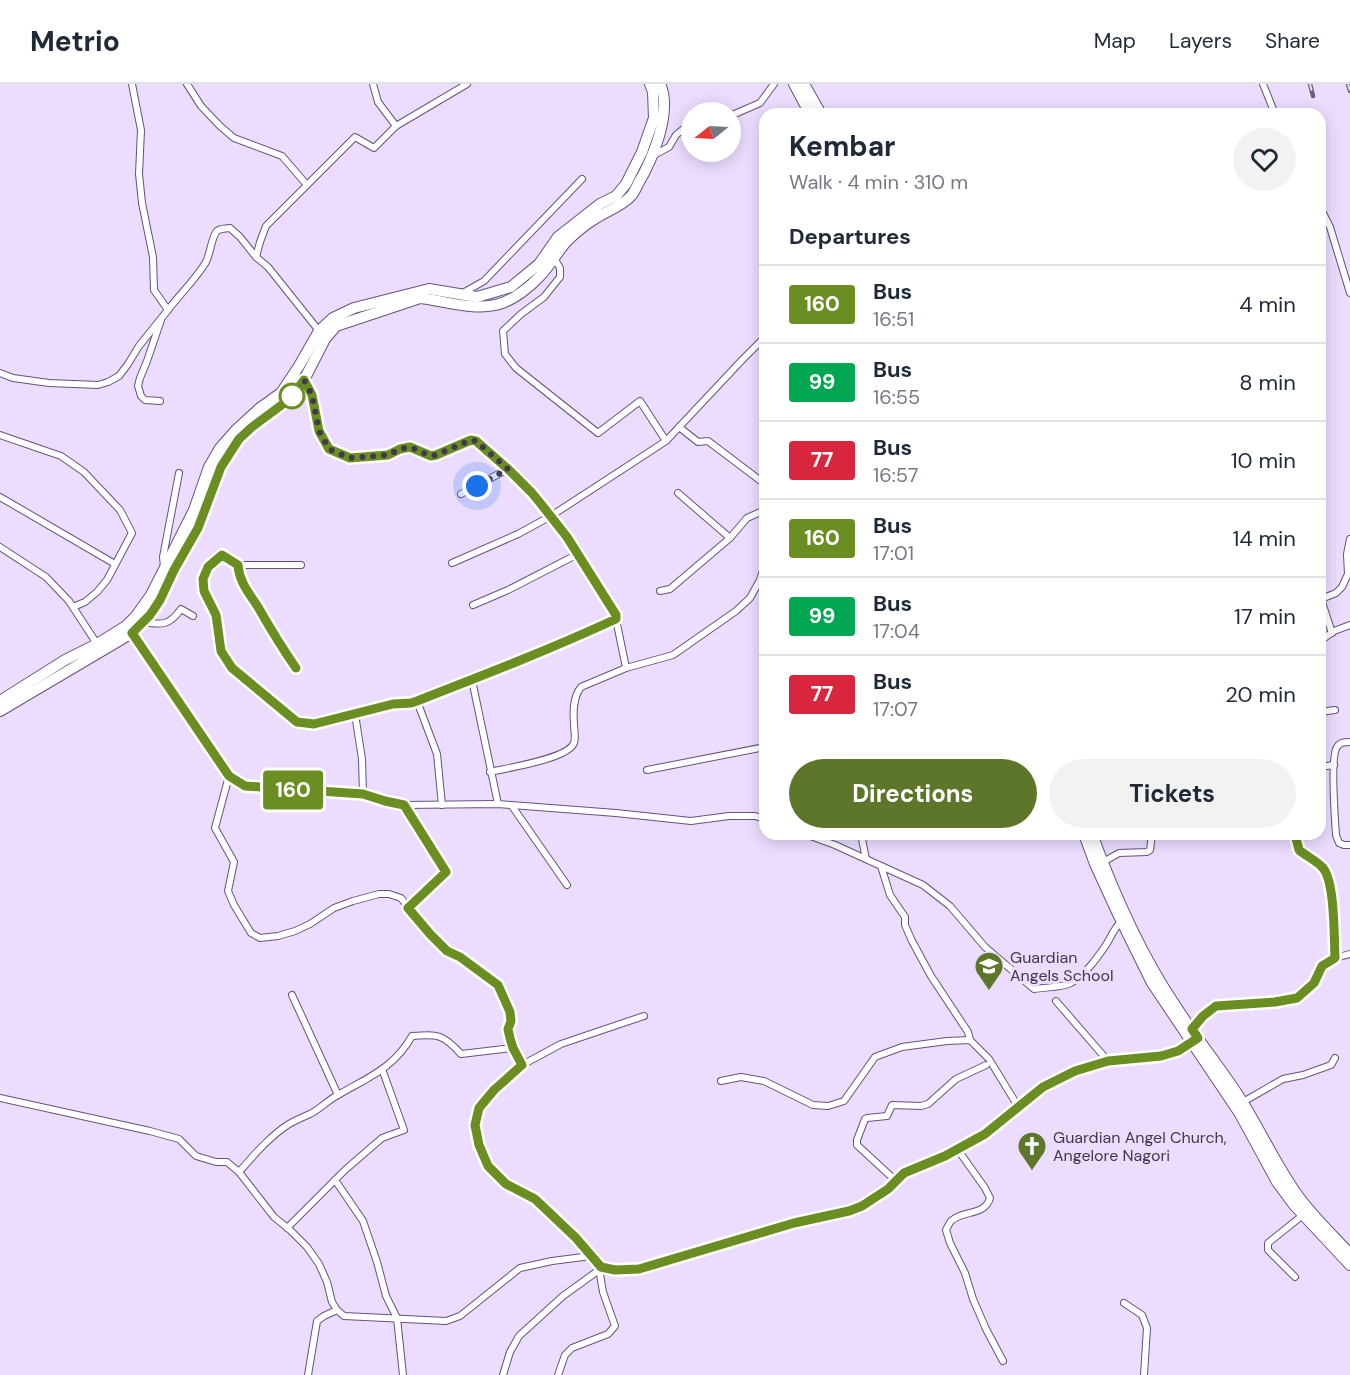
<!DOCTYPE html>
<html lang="en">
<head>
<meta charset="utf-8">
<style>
  body { margin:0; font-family:"DM Sans",sans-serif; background:#f2f2f3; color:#1f2937; height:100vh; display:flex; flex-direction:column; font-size:22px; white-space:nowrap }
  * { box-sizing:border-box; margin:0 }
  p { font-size:20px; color:#747a83 }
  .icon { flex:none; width:33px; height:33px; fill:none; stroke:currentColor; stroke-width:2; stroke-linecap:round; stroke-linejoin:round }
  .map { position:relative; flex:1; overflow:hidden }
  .details { position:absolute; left:759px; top:24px; width:567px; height:732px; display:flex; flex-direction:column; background:#fff; border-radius:18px; box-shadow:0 3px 15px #0003 }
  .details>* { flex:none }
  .badge { padding:0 12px; border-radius:4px; font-size:21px; line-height:39px }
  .needle { width:39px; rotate:252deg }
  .fabs { position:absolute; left:681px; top:18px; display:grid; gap:12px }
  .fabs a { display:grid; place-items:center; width:60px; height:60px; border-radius:50%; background:#fff; box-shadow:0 3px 15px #0003; font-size:30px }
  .you { position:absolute; width:30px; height:30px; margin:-15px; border:4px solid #fff; border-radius:50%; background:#1a73e8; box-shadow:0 0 0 9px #1a73e833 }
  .map>.badge { position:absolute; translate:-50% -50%; box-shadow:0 0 0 3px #fff }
  h2 { padding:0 30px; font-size:22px; line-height:54px }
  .round { display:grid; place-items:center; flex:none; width:63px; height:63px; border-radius:32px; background:#f2f2f3 }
  .summary { display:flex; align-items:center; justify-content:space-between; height:102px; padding:0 30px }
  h1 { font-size:28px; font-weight:700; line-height:45px }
  .button { display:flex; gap:12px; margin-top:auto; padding:12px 30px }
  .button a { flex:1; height:69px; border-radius:36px; background:#5d7629; color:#fff; font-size:24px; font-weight:700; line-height:69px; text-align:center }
  .button a+a { background:#f2f2f3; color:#1f2937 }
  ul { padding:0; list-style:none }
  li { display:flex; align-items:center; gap:18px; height:78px; padding:0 30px; border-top:2px solid #e0e1e3 }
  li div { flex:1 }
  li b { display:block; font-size:22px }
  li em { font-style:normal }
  li .badge { min-width:66px; font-weight:700; text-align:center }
  header { display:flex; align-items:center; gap:36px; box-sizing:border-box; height:84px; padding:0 30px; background:#fff; border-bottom:2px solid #e0e1e3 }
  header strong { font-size:28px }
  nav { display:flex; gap:33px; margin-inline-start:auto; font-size:21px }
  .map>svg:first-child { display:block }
</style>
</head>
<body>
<header>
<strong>Metrio</strong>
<nav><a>Map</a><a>Layers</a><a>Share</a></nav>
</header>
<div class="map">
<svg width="1350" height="1291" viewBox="0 0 1350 1291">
  <rect width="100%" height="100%" fill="#ecddff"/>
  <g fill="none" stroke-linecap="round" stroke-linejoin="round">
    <!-- street casing -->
    <g stroke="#675181" stroke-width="8">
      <g id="street">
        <path d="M132,0L141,46L139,90L142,119L153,173L154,206L168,226C180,210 196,195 206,178C211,168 211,154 217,147C221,144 225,145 230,144L240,153L256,173"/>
        <polyline points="187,0 201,22 220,42 234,54 282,72 307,101"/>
        <polyline points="373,0 378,18 396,42"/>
        <polyline points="1263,0 1275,30"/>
        <polyline points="1018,30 1029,28 1125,28 1157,30"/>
        <polyline points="730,32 760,19 774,0"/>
        <polyline points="652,72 669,63 676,51 692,38"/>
        <polyline points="1320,123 1330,143 1350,209"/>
        <polyline points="554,174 560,184 560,193 544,213 521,230 503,247 505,270 516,284 598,349 640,317 666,357"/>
        <polyline points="461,210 484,197 582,95"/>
        <polyline points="320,248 268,183 256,173 260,158 266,142 355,53 374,64 396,42 467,0"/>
        <polyline points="0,289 13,294 49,299 98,301 108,298 119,292 128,280 139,262 168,226"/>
        <path d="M304,296L312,311L319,347L329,365L350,374L388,371L400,365L409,363L431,372L436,371L471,356L476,357C495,374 514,390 531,408C565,444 589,489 616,531V535L472,596L498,720"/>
        <polyline points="160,317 145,316 141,312 138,302 140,294 147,277 161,236"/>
        <polyline points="679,343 698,358 708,357 765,400"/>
        <polyline points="0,351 61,372 84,388 120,426 132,449 107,496 97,508 85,518 73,523"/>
        <polyline points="678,409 730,454"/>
        <polyline points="461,410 508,385"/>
        <polyline points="0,413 115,480"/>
        <polyline points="0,463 46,493 69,517 97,560"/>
        <polyline points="452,479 518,450 551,432 666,357 743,275 765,253"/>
        <path d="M238,481C239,498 249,509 258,523C270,544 282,564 296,583"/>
        <polyline points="301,481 238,481 222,470 208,483 203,495 204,507 216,531 221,567 232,584 297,637 314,640 393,620 411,619 472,596"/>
        <polyline points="164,483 163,473 179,389"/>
        <polyline points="660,507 670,505 730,454 747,434 765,426"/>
        <polyline points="473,521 508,506 578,470"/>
        <polyline points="616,535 626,584 673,571 736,527 750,514 760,496 765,480"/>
        <path d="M143,538C162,541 169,542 181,525L193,532"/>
        <polyline points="132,548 229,692 245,702 363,710 385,717 404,721 498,720 616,729 691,737 729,732 755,732 765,735"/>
        <polyline points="1332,549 1321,515 1336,509 1342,503 1348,490 1347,470 1350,455"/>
        <polyline points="1320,557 1334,547 1350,541"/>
        <polyline points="417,617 437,670 442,721"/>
        <polyline points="1320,628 1335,626"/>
        <polyline points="355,630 362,675 363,710"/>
        <path d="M1350,658C1345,658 1340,658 1337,663C1330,672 1335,736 1336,751L1339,759L1344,761H1350"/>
        <polyline points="1320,683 1334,681"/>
        <polyline points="647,686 765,663"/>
        <path d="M490,688C507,684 568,675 574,659C576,654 574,645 574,640C573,627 573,613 581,603L626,584"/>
        <polyline points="229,692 215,744 234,778 228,807 234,821 251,849 260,854 278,852 295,847 310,840 334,824 353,817 379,810 389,810 401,814 430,850 447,866 460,873 498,901 510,928 511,937 508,945 510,954 513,964 522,981"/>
        <polyline points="404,721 446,788 408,824"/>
        <polyline points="512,722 567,801"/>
        <path d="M805,750L835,761L923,801L950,822L985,863L1034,905C1045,903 1061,904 1071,899C1085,891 1097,874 1106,861C1111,853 1114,844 1121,838"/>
        <polyline points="861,750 866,775"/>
        <path d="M1295,750L1299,766C1306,772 1317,777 1323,784C1335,799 1334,854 1335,874"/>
        <polyline points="1103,778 1119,769 1147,768 1150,766 1152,750"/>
        <polyline points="881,782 890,811 905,833 905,841 912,857 931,892 968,948 970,956"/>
        <polyline points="292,911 338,1011"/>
        <polyline points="1056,917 1108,977"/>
        <polyline points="644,932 561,960 522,981 494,1006 479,1024 475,1041 479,1061 488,1082 506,1100 535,1115 576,1154 601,1183 615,1186 639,1185 794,1139 862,1122 888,1105 904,1089 931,1079 958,1066 985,1050 1043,1003 1075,987 1108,977 1161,971 1178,967 1193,958"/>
        <polyline points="1192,945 1203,932 1216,922 1275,918 1297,914 1314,899 1322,882 1335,874 1350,870"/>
        <polyline points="721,997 741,993 764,997 813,1021 828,1022 844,1017 875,973 902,963 947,957 970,956 989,975 1019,1024"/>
        <polyline points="0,1014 150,1047 179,1055 196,1072 216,1078 227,1078 239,1088 274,1133 290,1146 307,1163 319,1180 327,1198 332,1218 337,1226 344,1232 446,1237 460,1232 520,1184 552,1177 591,1172"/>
        <polyline points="1243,1018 1283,995 1303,991 1331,981 1335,974"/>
        <path d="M958,1066L985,1104L990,1114C985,1132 963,1126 951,1137C950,1138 947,1144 946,1146L950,1159L965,1189L973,1215L986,1245L1003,1277"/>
        <path d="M239,1088C254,1071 270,1052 289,1040C296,1036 303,1033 310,1030C318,1026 325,1019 333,1014C364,995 393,986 412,952C438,950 443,950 461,970L513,964"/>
        <polyline points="335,1096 363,1137 377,1178 386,1212 397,1234 403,1291"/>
        <polyline points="896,1097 857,1061 857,1056 865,1035 867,1034 887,1032 892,1021 921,1022 928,1020 956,995 986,981"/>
        <polyline points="287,1144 345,1086 382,1054 404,1046 382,985"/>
        <polyline points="1295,1193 1268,1166 1268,1159 1303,1131"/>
        <polyline points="1124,1219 1142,1231 1147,1244 1144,1291"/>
        <polyline points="308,1291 317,1237 324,1232 337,1226"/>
        <polyline points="503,1291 510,1268 519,1252 563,1212 599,1186"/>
        <polyline points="558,1291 565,1271 572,1264 608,1250 615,1242 603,1208 599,1184"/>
      </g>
    </g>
    <!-- highway casing -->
    <g stroke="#675181" stroke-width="12">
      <g id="highway">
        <polyline points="794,0 810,30"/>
        <polyline points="804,0 821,30"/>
        <polyline points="0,617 65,576 97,560 126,542 136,532 151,511 194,426 209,383 220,364 236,346 260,324 281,309 299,282 319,247 333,234 354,224 429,205 477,213 511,203 539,180 558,153 600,120 616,112 626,100 642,68 654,34 653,8 650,0"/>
        <path d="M0,627L132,549L150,531L160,516L174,486L198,444L221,383L239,355L252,343L291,314L304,296L325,255L336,242L420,214C447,217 475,228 502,219C514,215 530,203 539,193C550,182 557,168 567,157C575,149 586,140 596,134C607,127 622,122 631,112C634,109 636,104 638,100C652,76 673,28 660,0"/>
        <polyline points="1084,750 1095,780 1117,828 1152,899 1240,1030 1277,1098 1294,1121 1350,1181"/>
        <path d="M1092,750C1113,807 1139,867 1173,918C1193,950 1217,979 1238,1011C1259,1043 1274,1078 1296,1109C1311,1131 1332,1150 1350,1170"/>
      </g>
    </g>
    <!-- street -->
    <use href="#street" stroke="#fff" stroke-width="6"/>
    <!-- highway -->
    <use href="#highway" stroke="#fff" stroke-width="10"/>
    <!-- rail casing -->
    <g stroke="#685d76" stroke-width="4.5">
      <g id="rail">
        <polyline points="1310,0 1313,12"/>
        <polyline points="1348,0 1350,7"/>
      </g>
    </g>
    <!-- rail -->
    <use href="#rail" stroke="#ecddff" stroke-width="2" stroke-dasharray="7" stroke-linecap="butt"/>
  </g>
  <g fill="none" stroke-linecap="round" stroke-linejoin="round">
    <!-- line casing -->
    <g stroke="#fff" stroke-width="14">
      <path id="line" d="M296,584C282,564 270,544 258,523C249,509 239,498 238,481L222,471L208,483L203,495L204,507L216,531L221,567L232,584L297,638L314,640L393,620L411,619L417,617C484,591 551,565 616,535V531L567,453L541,420L532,409L508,385L476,357L471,356L436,371L431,372L410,363L400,365L388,371L350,374L329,365L319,347L312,311L304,296L291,314L252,343L239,355L221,383L198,444L174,486L160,516L150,531L132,549L229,692L245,702L363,710L385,717L404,721L446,788L408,824L430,850L447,867L460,873L498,901L510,928L511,937L508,945L510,954L513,964L522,981L494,1006L479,1024L475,1041L479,1061L488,1082L506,1100L535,1115L576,1154L601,1183L615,1186L639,1185L794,1139L849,1127L862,1122L888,1105L904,1089L945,1072L985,1050L1043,1003L1075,987L1108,977L1161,972L1178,967L1198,954L1192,945L1203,932L1216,922L1275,918L1297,914L1314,899L1322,882L1335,874C1334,854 1335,798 1323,784C1317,777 1306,772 1299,766L1295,750"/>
    </g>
    <!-- line -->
    <use href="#line" stroke="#6b8e23" stroke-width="9"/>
    <!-- walk -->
    <polyline stroke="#42384e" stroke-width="6" stroke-dasharray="0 10.8" points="292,312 304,296 312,311 319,347 329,365 350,374 388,371 400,365 410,363 431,372 436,371 471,356 476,357 508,385 477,402"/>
  </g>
  <!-- icons -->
  <defs>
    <g id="school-pin" transform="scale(1.5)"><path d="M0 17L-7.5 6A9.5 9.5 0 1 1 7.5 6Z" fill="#5d7629" stroke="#ecddff"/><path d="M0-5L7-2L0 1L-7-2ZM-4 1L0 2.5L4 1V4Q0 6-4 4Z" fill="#fff"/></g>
    <g id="church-pin" transform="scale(1.5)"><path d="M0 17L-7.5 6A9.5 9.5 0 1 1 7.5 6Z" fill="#5d7629" stroke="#ecddff"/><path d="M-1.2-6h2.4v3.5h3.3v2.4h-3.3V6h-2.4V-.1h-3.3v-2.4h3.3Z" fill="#fff"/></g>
  </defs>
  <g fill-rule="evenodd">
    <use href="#school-pin" x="989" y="882"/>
    <use href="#church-pin" x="1032" y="1062"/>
  </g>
  <!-- markers -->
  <circle fill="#fff" stroke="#6b8e23" stroke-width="3" cx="292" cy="312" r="12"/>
  <g text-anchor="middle" stroke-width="6" stroke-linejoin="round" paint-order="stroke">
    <!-- poi labels -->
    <g font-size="16" fill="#42384e" stroke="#ecddff" text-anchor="start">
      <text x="1010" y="879">Guardian<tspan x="1010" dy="18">Angels School</tspan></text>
      <text x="1053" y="1059">Guardian Angel Church,<tspan x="1053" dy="18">Angelore Nagori</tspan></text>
    </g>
  </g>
</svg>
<div class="fabs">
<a><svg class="needle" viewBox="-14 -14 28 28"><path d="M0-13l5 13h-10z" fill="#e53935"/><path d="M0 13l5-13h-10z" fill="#747a83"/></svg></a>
</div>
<div class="you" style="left:477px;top:402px"></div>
<b class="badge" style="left:293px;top:706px;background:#6b8e23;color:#fff">160</b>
<section class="details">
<div class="summary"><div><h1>Kembar</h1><p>Walk · 4 min · 310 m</p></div><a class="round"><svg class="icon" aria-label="heart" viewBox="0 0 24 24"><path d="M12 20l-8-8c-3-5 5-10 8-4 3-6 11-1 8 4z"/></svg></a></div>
<h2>Departures</h2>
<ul>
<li><span class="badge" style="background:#6b8e23;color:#fff">160</span><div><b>Bus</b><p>16:51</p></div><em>4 min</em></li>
<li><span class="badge" style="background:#00a651;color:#fff">99</span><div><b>Bus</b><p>16:55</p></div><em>8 min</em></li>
<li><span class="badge" style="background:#d7263d;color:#fff">77</span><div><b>Bus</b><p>16:57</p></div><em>10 min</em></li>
<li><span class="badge" style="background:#6b8e23;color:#fff">160</span><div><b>Bus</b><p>17:01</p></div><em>14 min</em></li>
<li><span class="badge" style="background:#00a651;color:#fff">99</span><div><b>Bus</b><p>17:04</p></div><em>17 min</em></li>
<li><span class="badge" style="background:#d7263d;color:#fff">77</span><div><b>Bus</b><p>17:07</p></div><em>20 min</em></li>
</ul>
<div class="button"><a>Directions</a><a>Tickets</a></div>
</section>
</div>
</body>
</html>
